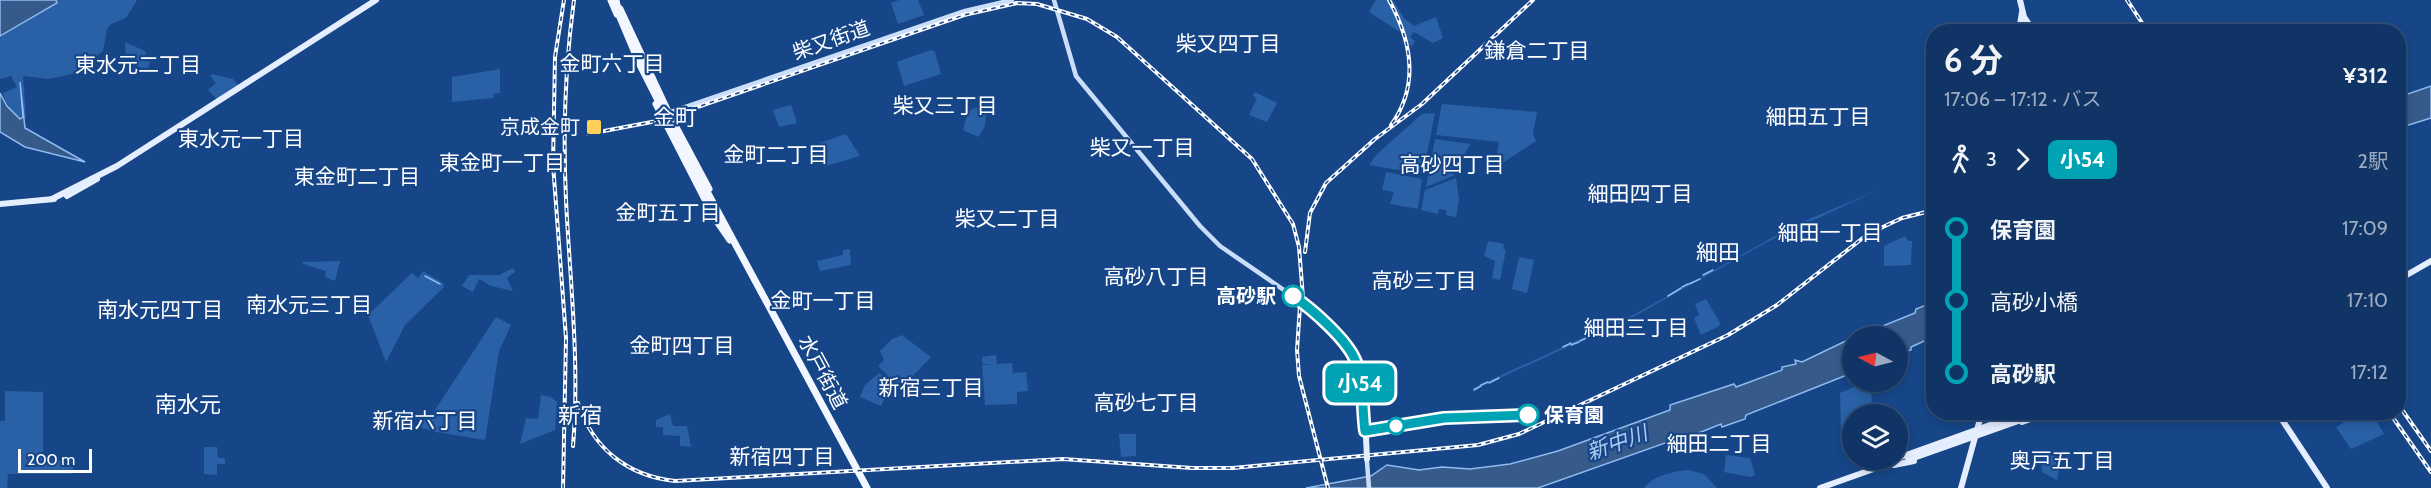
<!DOCTYPE html>
<html lang="ja">
<head>
<meta charset="utf-8">
<style>
  body { margin:0; font-family:Cabin,"Noto Sans JP",sans-serif; background:#1e3f6f; color:#f1f3f6; height:100vh; display:flex; flex-direction:column; font-size:22px; white-space:nowrap }
  * { box-sizing:border-box; margin:0 }
  p { font-size:20px; color:#9caabf }
  .icon { flex:none; width:33px; height:33px; fill:none; stroke:currentColor; stroke-width:2; stroke-linecap:round; stroke-linejoin:round }
  .map { position:relative; flex:1; overflow:hidden }
  .panel { position:absolute; left:1926px; top:24px; width:480px; height:396px; display:flex; flex-direction:column; background:#103466; border-radius:24px; box-shadow:0 3px 9px #0003,0 0 0 2px #304f7a }
  .panel>* { flex:none }
  .badge { padding:0 12px; border-radius:9px; font-size:21px; line-height:39px }
  .needle { width:39px; rotate:277deg }
  .controls { position:absolute; left:1842px; top:326px; display:grid; gap:12px }
  .controls a { display:grid; place-items:center; width:66px; height:66px; border-radius:50%; background:#103466; box-shadow:0 3px 9px #0003,0 0 0 2px #304f7a; font-size:30px }
  .scale { position:absolute; left:18px; bottom:15px; width:74px; box-sizing:border-box; padding-left:6px; border:3px solid #fff; border-top:0; font-size:16px; line-height:21px; white-space:nowrap; color:#fff; -webkit-text-stroke:4px #164688; paint-order:stroke }
  .map>.badge { position:absolute; translate:-50% -50%; box-shadow:0 0 0 3px #fff }
  .legs { display:flex; align-items:center; gap:9px; height:66px; padding:0 18px; font-size:20px }
  .legs p { margin-inline-start:auto }
  .head { display:flex; align-items:center; justify-content:space-between; height:102px; padding:0 18px }
  h1 { font-size:33px; font-weight:700; line-height:45px }
  ul { padding:0 18px; list-style:none }
  li { display:flex; align-items:center; gap:21px; height:72px; font-size:22px }
  li i { display:grid; place-items:center; width:9px; height:100%; margin:0 8px; background:currentColor }
  li i::after { content:''; width:15px; height:15px; margin:-8px; border:4px solid; border-radius:50%; background:#103466 }
  li p { margin-inline-start:auto }
  li:first-child i { background:linear-gradient(#0000 50%,currentColor 0) }
  li:last-child i { background:linear-gradient(currentColor 50%,#0000 0) }
  .map>svg:first-child { display:block }
</style>
</head>
<body>
<div class="map">
<svg width="2431" height="488" viewBox="0 0 2431 488">
  <rect width="100%" height="100%" fill="#164688"/>
  <!-- green -->
  <g fill="#2960a6">
    <path d="M56,0H137L126,18L111,24L107,29L103,51L76,73L49,79L23,76L26,117L20,119C11,110 6,105 3,93L17,87L11,76L0,79V35L56,3Z"/>
    <polygon points="899,0 918,0 924,15 898,24 891,3"/>
    <polygon points="1376,0 1393,0 1404,18 1414,26 1436,17 1443,38 1433,43 1414,32 1410,37 1415,41 1412,46 1406,43 1402,30 1398,31 1369,12"/>
    <polygon points="125,42 145,51 147,57 151,60 147,71 126,60"/>
    <polygon points="931,50 935,52 941,74 904,86 897,62"/>
    <polygon points="500,69 500,93 493,94 493,98 452,102 452,77"/>
    <polygon points="212,74 233,79 239,86 217,99 208,90 216,83 210,76"/>
    <polygon points="1255,92 1277,103 1267,122 1249,115 1257,98 1253,96"/>
    <polygon points="1442,104 1537,112 1533,134 1536,141 1495,168 1499,142 1436,135"/>
    <polygon points="791,105 797,123 779,127 773,110"/>
    <polygon points="980,106 987,109 985,126 978,137 963,130 968,111"/>
    <polygon points="1435,113 1423,174 1369,165 1377,154 1422,114"/>
    <polygon points="846,134 860,156 826,166 819,143"/>
    <polygon points="1435,139 1470,144 1453,176 1426,187"/>
    <polygon points="1386,172 1422,179 1418,209 1390,204 1394,192 1382,190"/>
    <polygon points="1456,178 1459,200 1456,217 1446,215 1446,210 1439,209 1438,214 1421,210 1425,190"/>
    <polygon points="1878,190 1767,242 1637,315 1474,390 1473,388 1637,313 1795,225"/>
    <polygon points="1905,236 1908,241 1912,241 1911,265 1884,266 1884,246"/>
    <polygon points="1488,241 1504,244 1503,249 1506,250 1500,280 1492,278 1495,261 1484,256"/>
    <polygon points="850,249 851,265 820,271 817,261 843,255 843,250"/>
    <polygon points="1519,257 1534,260 1527,293 1512,289"/>
    <polygon points="340,261 335,281 325,277 326,271 303,264 303,262"/>
    <polygon points="513,268 515,272 507,278 513,291 491,286 479,279 473,292 462,286 469,275 499,275"/>
    <polygon points="423,271 443,283 444,287 405,325 386,362 368,315 412,273 418,278"/>
    <polygon points="1706,299 1720,323 1719,326 1701,335 1694,318 1699,315 1695,304"/>
    <polygon points="496,317 511,325 499,351 485,440 436,432 416,426 421,417 431,416"/>
    <polygon points="902,335 931,357 908,381 898,386 878,366 884,360 880,351 892,339"/>
    <polygon points="996,355 997,364 1012,363 1013,373 1026,372 1028,391 1017,392 1017,404 985,405 982,365 993,364 983,364 982,357"/>
    <polygon points="879,373 891,384 881,406 860,397 865,385"/>
    <polygon points="1868,381 1872,398 1870,414 1852,414 1852,435 1841,433 1840,393"/>
    <polygon points="5,391 43,392 43,460 73,461 73,474 8,474 7,488 0,488 0,421 5,421"/>
    <polygon points="541,395 551,397 557,402 555,430 520,444 526,418 538,419"/>
    <polygon points="2360,413 2372,413 2384,434 2351,449 2336,427"/>
    <polygon points="670,414 673,426 687,426 691,447 680,446 680,436 663,435 663,427 656,427 656,420"/>
    <polygon points="1119,434 1136,434 1136,456 1121,457"/>
    <polygon points="204,447 217,447 218,458 225,458 225,464 217,464 217,475 204,474"/>
    <polygon points="1726,455 1750,458 1755,475 1750,477 1724,472"/>
    <polygon points="2062,455 2057,480 2042,472 2042,456"/>
    <path d="M1688,470L1704,474L1717,488H1644C1652,476 1674,471 1688,470Z"/>
  </g>
  <!-- water -->
  <g fill="#365a8a" stroke="#8fbbf1" stroke-width="1.5">
    <polygon points="0,0 56,0 57,3 0,36"/>
    <polygon points="20,82 25,128 85,162 25,147 0,132 0,93 7,106 20,119 23,117"/>
    <polygon points="2431,86 2431,118 2399,128 2399,97"/>
    <polygon points="1933,301 1933,337 1911,347 1911,350 1898,353 1898,336 1858,336 1915,313 1916,309 1926,305 1929,306"/>
    <polygon points="1852,338 1852,373 1746,415 1745,419 1722,427 1721,424 1681,440 1679,438 1538,488 1306,488 1371,476 1387,465 1419,470 1442,467 1470,469 1510,464 1558,451 1670,410 1670,405 1734,384 1736,387 1782,370 1782,367 1796,364 1795,360 1802,362"/>
  </g>
  <g fill="none" stroke-linecap="round" stroke-linejoin="round">
    <!-- stream -->
    <g stroke="#8fbbf1" stroke-width="1.5">
      <polyline points="1703,275 1713,270"/>
      <polyline points="425,276 440,284"/>
      <polyline points="1689,284 1700,279"/>
      <polyline points="1682,287 1688,284"/>
      <polyline points="1668,296 1681,288"/>
      <polyline points="1607,329 1620,322"/>
      <polyline points="1580,341 1601,331"/>
      <polyline points="1571,345 1579,342"/>
      <polyline points="1563,347 1571,343"/>
      <polyline points="1489,383 1499,378"/>
      <polyline points="1481,385 1488,382"/>
      <polyline points="1474,390 1481,386"/>
    </g>
    <!-- secondary -->
    <g stroke="#cadefa" stroke-width="4.5">
      <polyline points="1054,0 1076,76 1200,226 1220,246 1310,308 1349,349 1358,370 1365,431"/>
      <polyline points="668,113 965,11 1012,0"/>
      <polyline points="1367,462 1369,488"/>
    </g>
    <!-- primary -->
    <g stroke="#e4eeff" stroke-width="6">
      <polyline points="2020,0 2024,17 2034,32"/>
      <polyline points="2019,32 2022,12"/>
      <polyline points="67,196 97,179"/>
      <polyline points="52,199 117,166 376,0"/>
      <polyline points="0,204 54,199"/>
      <polyline points="2398,280 2431,261"/>
      <polyline points="2277,412 2327,488"/>
      <polyline points="2022,422 2050,412"/>
      <polyline points="1898,458 2026,412"/>
      <polyline points="1894,465 1914,461"/>
      <polyline points="1820,488 1896,461"/>
      <polyline points="1961,488 1982,412"/>
    </g>
    <!-- trunk -->
    <g stroke="#f2f6ff" stroke-width="7">
      <polyline points="611,0 617,14"/>
      <polyline points="620,9 670,116 709,189"/>
      <polyline points="656,104 714,217 730,240"/>
      <polyline points="704,186 867,488"/>
    </g>
    <!-- rail casing -->
    <g stroke="#fff" stroke-width="4">
      <g id="rail">
        <path d="M1389,0C1411,40 1420,85 1391,125"/>
        <polyline points="2127,0 2148,32"/>
        <polyline points="588,134 657,121 964,15 1017,3 1037,4 1087,19 1117,37 1252,159 1293,224 1299,247 1303,298"/>
        <polyline points="1305,252 1310,213 1326,183 1375,139 1422,104 1533,0"/>
        <polyline points="1301,291 1297,350 1299,376 1328,488"/>
        <path d="M578,403C593,449 628,476 675,481L1063,459L1192,468H1233L1478,445L1519,434L1728,335L1777,305L1868,234L1902,218L1934,210"/>
        <polyline points="2398,404 2431,451"/>
        <polyline points="2389,412 2431,472"/>
        <path d="M573,446C580,363 570,283 566,200C563,135 565,65 574,0"/>
        <polyline points="563,488 566,338 553,164 555,57 564,0"/>
      </g>
    </g>
    <!-- rail -->
    <use href="#rail" stroke="#164688" stroke-width="1.5" stroke-dasharray="4.5" stroke-linecap="butt"/>
    <!-- primary-bridge -->
    <g stroke="#e4eeff" stroke-width="6">
      <polyline points="1366,437 1367,459"/>
      <polyline points="1908,460 2043,412"/>
    </g>
    <!-- trunk-bridge -->
    <polyline stroke="#f2f6ff" stroke-width="7" points="616,0 619,15 640,65 702,187"/>
  </g>
  <g fill="none" stroke-linecap="round" stroke-linejoin="round">
    <!-- line-1 casing -->
    <g stroke="#fff" stroke-width="14">
      <path id="line-1" d="M1293,296C1312,309 1348,340 1356,362C1364,383 1362,409 1365,431L1444,418L1528,415"/>
    </g>
    <!-- line-1 -->
    <use href="#line-1" stroke="#00a3b4" stroke-width="9"/>
  </g>
  <!-- markers -->
  <rect fill="#ffd15a" stroke="#164688" stroke-width="2" x="586" y="119" width="16" height="16" rx="3"/>
  <g fill="#fff" stroke="#00a3b4" stroke-width="3">
    <circle cx="1293" cy="296" r="10"/>
    <circle cx="1528" cy="415" r="10"/>
    <circle cx="1396" cy="426" r="8"/>
  </g>
  <g text-anchor="middle" stroke-width="4.5" stroke-linejoin="round" paint-order="stroke">
    <!-- street labels -->
    <g font-size="20" fill="#fff" stroke="#164688">
      <text transform="translate(831 40) rotate(-19)" y="7">柴又街道</text>
      <text transform="translate(823 372) rotate(62)" y="7">水戸街道</text>
    </g>
    <!-- poi labels -->
    <g font-size="20" fill="#fff" stroke="#164688" text-anchor="end">
      <text x="580" y="134">京成金町</text>
    </g>
    <!-- stop labels -->
    <g font-size="20" font-weight="bold" fill="#fff" stroke="#164688" text-anchor="end">
      <text x="1276" y="303">高砂駅</text>
      <text x="1544" y="422" text-anchor="start">保育園</text>
    </g>
    <!-- neighbourhood labels -->
    <g font-size="21" fill="#fff" stroke="#164688">
      <text x="1228" y="51">柴又四丁目</text>
      <text x="1537" y="58">鎌倉二丁目</text>
      <text x="612" y="71">金町六丁目</text>
      <text x="138" y="72">東水元二丁目</text>
      <text x="945" y="113">柴又三丁目</text>
      <text x="1818" y="124">細田五丁目</text>
      <text x="241" y="146">東水元一丁目</text>
      <text x="1142" y="155">柴又一丁目</text>
      <text x="776" y="162">金町二丁目</text>
      <text x="502" y="170">東金町一丁目</text>
      <text x="1452" y="172">高砂四丁目</text>
      <text x="357" y="184">東金町二丁目</text>
      <text x="1640" y="201">細田四丁目</text>
      <text x="668" y="220">金町五丁目</text>
      <text x="1007" y="226">柴又二丁目</text>
      <text x="1830" y="240">細田一丁目</text>
      <text x="1156" y="284">高砂八丁目</text>
      <text x="1424" y="288">高砂三丁目</text>
      <text x="823" y="308">金町一丁目</text>
      <text x="309" y="312">南水元三丁目</text>
      <text x="160" y="317">南水元四丁目</text>
      <text x="1636" y="335">細田三丁目</text>
      <text x="682" y="353">金町四丁目</text>
      <text x="931" y="395">新宿三丁目</text>
      <text x="1146" y="410">高砂七丁目</text>
      <text x="425" y="428">新宿六丁目</text>
      <text x="1719" y="451">細田二丁目</text>
      <text x="782" y="464">新宿四丁目</text>
      <text x="2062" y="468">奥戸五丁目</text>
    </g>
    <!-- water labels -->
    <g font-size="21" font-style="italic" fill="#a9cbf5" stroke="#164688">
      <text transform="translate(1617 443) rotate(-20)" y="7">新中川</text>
    </g>
    <!-- quarter labels -->
    <g font-size="22" fill="#fff" stroke="#164688">
      <text x="675" y="125">金町</text>
      <text x="1718" y="260">細田</text>
      <text x="188" y="412">南水元</text>
      <text x="580" y="423">新宿</text>
    </g>
  </g>
</svg>
<div class="controls">
<a><svg class="needle" viewBox="-14 -14 28 28"><path d="M0-13l5 13h-10z" fill="#e53935"/><path d="M0 13l5-13h-10z" fill="#9caabf"/></svg></a>
<a><svg class="icon" aria-label="layers" viewBox="0 0 24 24"><path d="M12 4l9 5-9 5-9-5zM3 14l9 5 9-5"/></svg></a>
</div>
<div class="scale">200 m</div>
<b class="badge" style="left:1360px;top:383px;background:#00a3b4;color:#fff">小54</b>
<section class="panel">
<div class="head"><div><h1>6 分</h1><p>17:06 – 17:12 · バス</p></div><b>¥312</b></div>
<div class="legs"><svg class="icon" aria-label="walk" viewBox="0 0 24 24"><circle cx="13" cy="4" r="2"/><path d="M13 8l-2 6 4 7M11 14l-3 7M7 12l3-4h3l4 4"/></svg>3<svg class="icon" aria-label="forward" viewBox="0 0 24 24"><path d="M9 5l7 7-7 7"/></svg><b class="badge" style="background:#00a3b4;color:#fff">小54</b><p>2駅</p></div>
<ul>
<li><i style="color:#00a3b4"></i><b>保育園</b><p>17:09</p></li>
<li><i style="color:#00a3b4"></i><span>高砂小橋</span><p>17:10</p></li>
<li><i style="color:#00a3b4"></i><b>高砂駅</b><p>17:12</p></li>
</ul>
</section>
</div>
</body>
</html>
